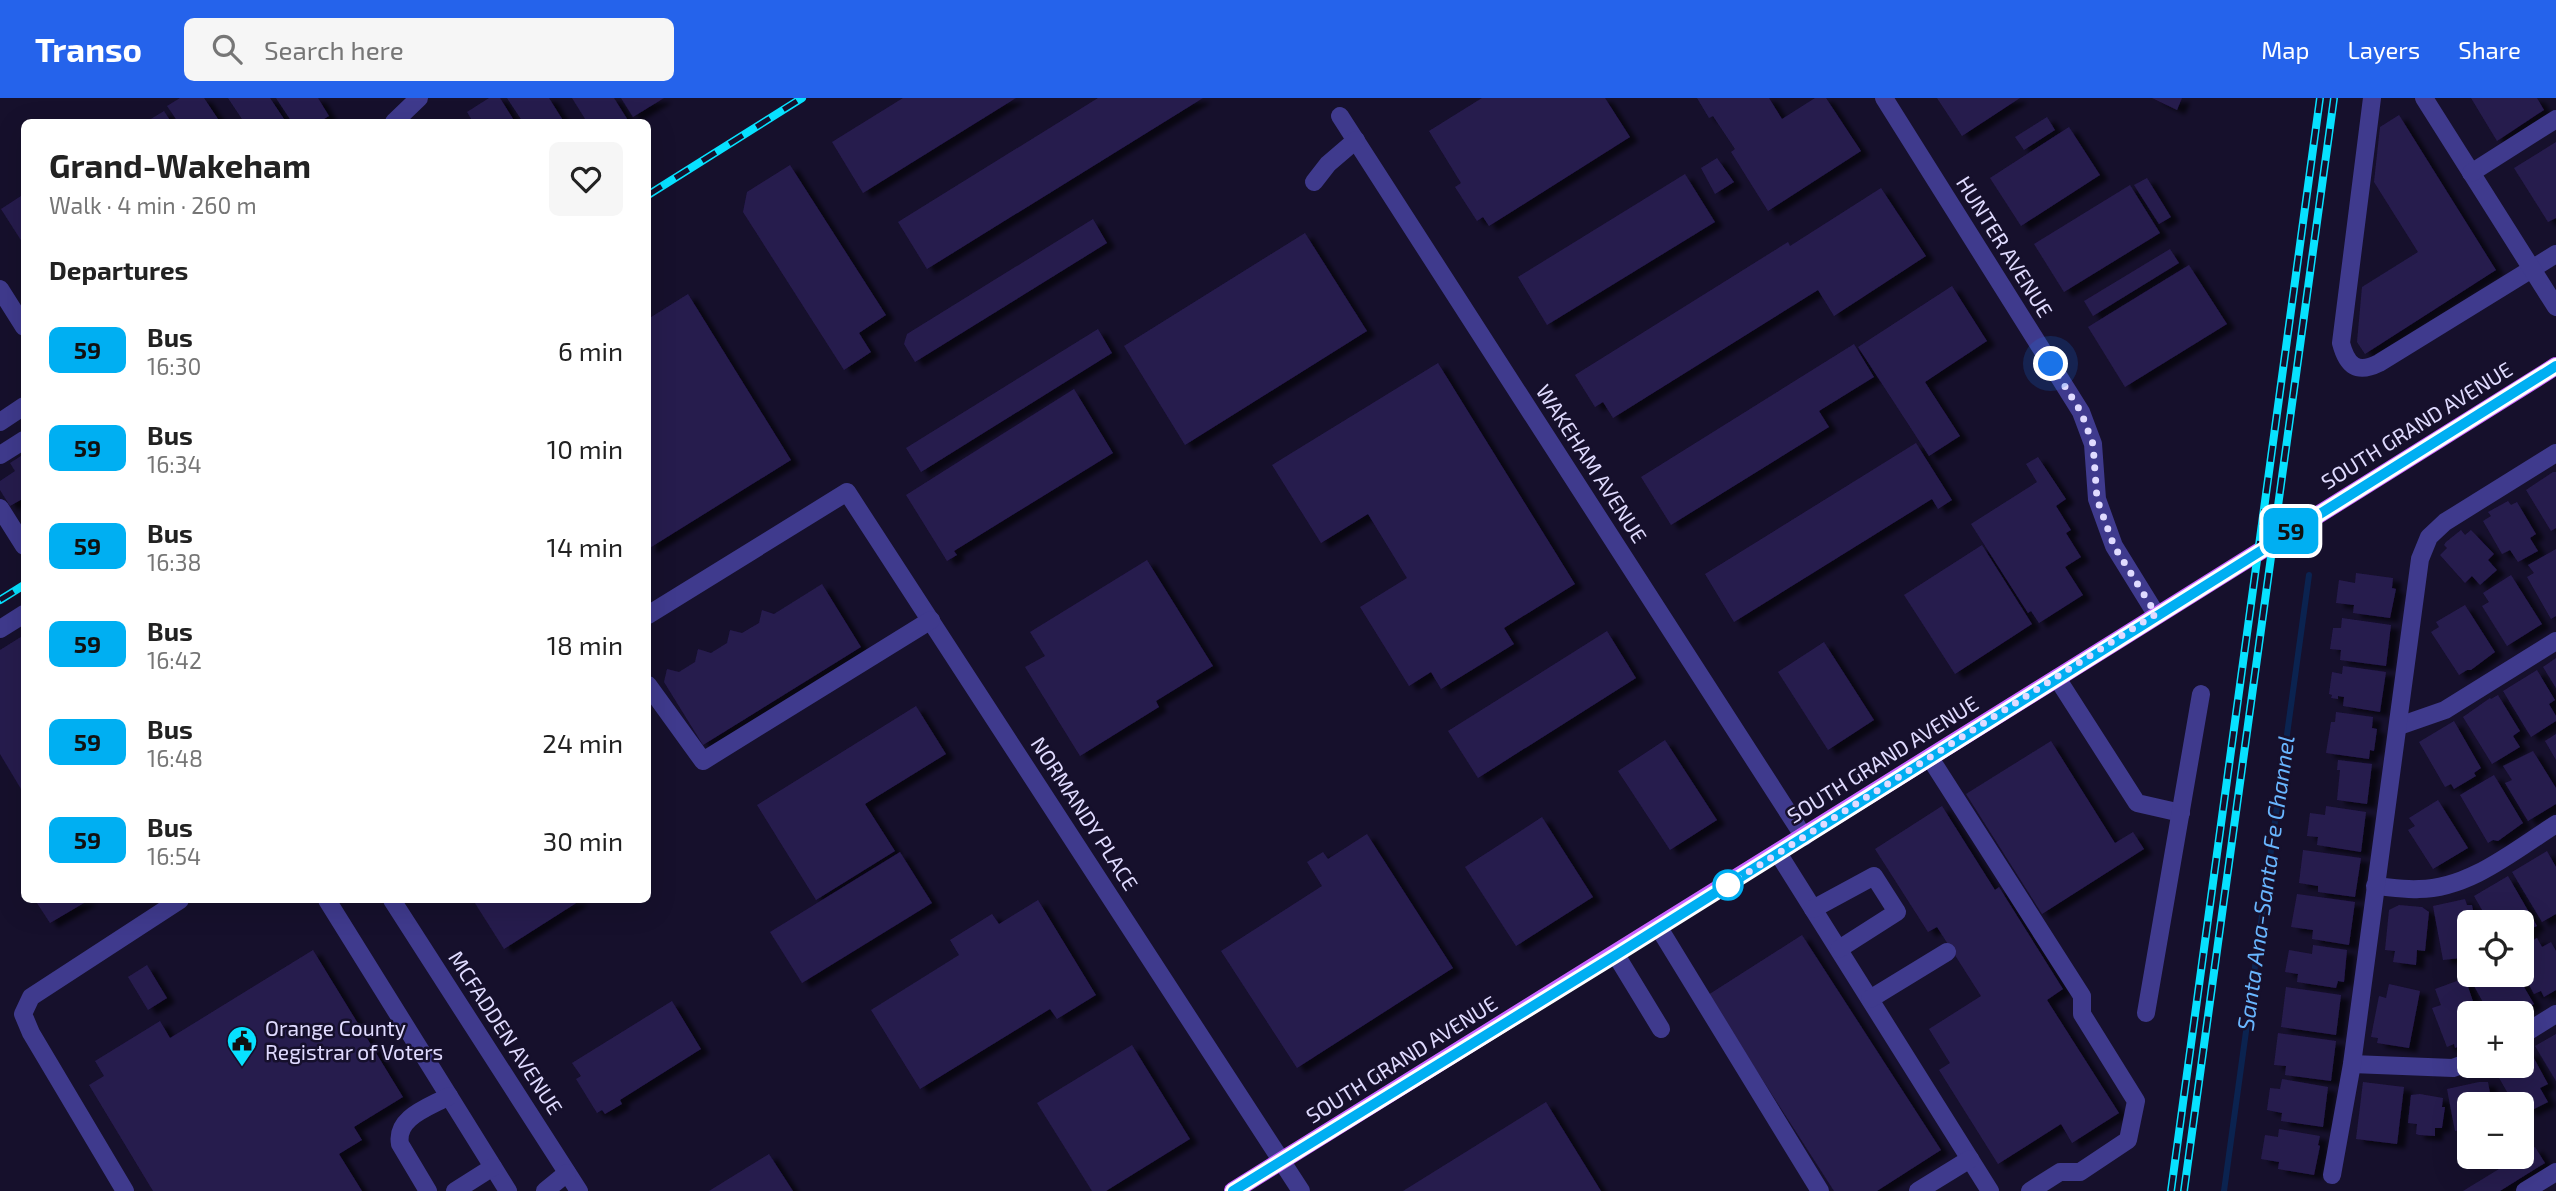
<!DOCTYPE html>
<html lang="en">
<head>
<meta charset="utf-8">
<style>
  body { margin:0; font-family:"Exo 2",sans-serif; background:#f6f6f6; color:#222; height:100vh; display:flex; flex-direction:column; font-size:26px; white-space:nowrap }
  * { box-sizing:border-box; margin:0 }
  p { font-size:23px; color:#767676 }
  .icon { flex:none; width:38px; height:38px; fill:none; stroke:currentColor; stroke-width:2; stroke-linecap:round; stroke-linejoin:round }
  .map { position:relative; flex:1; overflow:hidden }
  .sheet { position:absolute; left:21px; top:21px; width:630px; height:784px; display:flex; flex-direction:column; background:#fff; border-radius:10px; box-shadow:0 7px 28px #0002 }
  .sheet>* { flex:none }
  .badge { padding:0 14px; border-radius:10px; font-size:24px; line-height:46px }
  .buttons { position:absolute; left:2457px; top:812px; display:grid; gap:14px }
  .buttons a { display:grid; place-items:center; width:77px; height:77px; border-radius:10px; background:#fff; box-shadow:0 7px 28px #0002; font-size:35px }
  .you { position:absolute; width:35px; height:35px; margin:-18px; border:5px solid #fff; border-radius:50%; background:#1a73e8; box-shadow:0 0 0 10px #1a73e833 }
  .map>.badge { position:absolute; translate:-50% -50%; box-shadow:0 0 0 4px #fff }
  h2 { padding:0 28px; font-size:26px; line-height:63px }
  .round { display:grid; place-items:center; flex:none; width:74px; height:74px; border-radius:10px; background:#f6f6f6 }
  .head { display:flex; align-items:center; justify-content:space-between; height:119px; padding:0 28px }
  h1 { font-size:33px; font-weight:700; line-height:52px }
  ul { padding:0; list-style:none }
  li { display:flex; align-items:center; gap:21px; height:98px; padding:0 28px }
  li div { flex:1 }
  li b { display:block; font-size:26px }
  li em { font-style:normal }
  li .badge { min-width:77px; font-weight:700; text-align:center }
  header { display:flex; align-items:center; gap:42px; box-sizing:border-box; height:98px; padding:0 35px; background:#2563eb; color:#fff }
  header strong { font-size:33px }
  nav { display:flex; gap:38px; margin-inline-start:auto; font-size:24px }
  .search { width:490px; height:63px; background:#f6f6f6; display:flex; align-items:center; gap:18px; box-sizing:border-box; padding:0 24px; border-radius:10px; color:#767676; font-size:26px }
  .map>svg:first-child { display:block }
</style>
</head>
<body>
<header>
<strong>Transo</strong>
<div class="search"><svg class="icon" aria-label="search" viewBox="0 0 24 24"><circle cx="10" cy="10" r="6"/><path d="M15 15l6 6"/></svg>Search here</div>
<nav><a>Map</a><a>Layers</a><a>Share</a></nav>
</header>
<div class="map">
<svg width="2556" height="1093" viewBox="0 0 2556 1093">
  <defs>
    <filter id="shadow"><feDropShadow dx="8" dy="4.5" stdDeviation="2" flood-color="#0009"/></filter>
  </defs>
  <rect width="100%" height="100%" fill="#16102c"/>
  <g fill="none" stroke-linecap="round" stroke-linejoin="round">
    <!-- stream -->
    <polyline stroke="#0b2350" stroke-width="6" points="2224,1093 2309,477"/>
  </g>
  <!-- building -->
  <g fill="#271b4e" filter="url(#shadow)">
    <polygon points="180,0 204,0 220,24 178,24 167,8"/>
    <polygon points="228,0 270,0 286,24 244,24"/>
    <polygon points="276,0 318,0 329,18 319,24 292,24"/>
    <polygon points="489,0 500,0 515,24 473,24 467,14"/>
    <polygon points="507,0 549,0 564,24 523,24"/>
    <polygon points="572,0 614,0 629,24 587,24"/>
    <polygon points="621,0 664,0 633,19"/>
    <polygon points="903,0 1016,0 863,95 832,44"/>
    <polygon points="1098,0 1203,0 927,171 898,124"/>
    <polygon points="1482,0 1605,0 1630,39 1489,128 1483,119 1477,123 1455,89 1461,85 1429,33"/>
    <polygon points="1697,0 1769,0 1782,21 1815,0 1826,0 1861,53 1768,113 1731,54 1735,51 1713,18 1709,20"/>
    <polygon points="1937,0 2020,0 1962,38"/>
    <polygon points="2152,0 2182,0 2177,12"/>
    <polygon points="2471,0 2537,0 2544,12 2497,43"/>
    <polygon points="164,13 171,24 146,24"/>
    <polygon points="2399,17 2496,172 2365,256 2357,244 2362,189 2418,154 2374,84 2380,29"/>
    <polygon points="2047,19 2055,32 2024,52 2015,39"/>
    <polygon points="2069,29 2100,77 2021,128 1990,80"/>
    <polygon points="2556,44 2556,120 2548,124 2514,70"/>
    <polygon points="1717,60 1734,84 1715,96 1701,70"/>
    <polygon points="790,67 886,217 859,235 871,254 844,272 743,114 747,94"/>
    <polygon points="1685,76 1715,124 1547,227 1518,179"/>
    <polygon points="2147,80 2171,119 2159,126 2134,87"/>
    <polygon points="2130,87 2160,135 2064,194 2034,146"/>
    <polygon points="1881,90 1926,158 1834,218 1818,192 1613,320 1603,304 1595,309 1575,277 1788,144 1790,148"/>
    <polygon points="24,96 24,147 1,111"/>
    <polygon points="1093,121 1107,145 915,264 904,246 907,236"/>
    <polygon points="1305,135 1367,233 1185,347 1124,248"/>
    <polygon points="2170,151 2179,165 2093,218 2084,203"/>
    <polygon points="2189,167 2227,226 2125,289 2088,229"/>
    <polygon points="1952,188 1987,243 1925,284 1960,338 1929,358 1858,249"/>
    <polygon points="688,196 791,362 648,451 648,221"/>
    <polygon points="1098,231 1112,255 921,374 906,350"/>
    <polygon points="1854,246 1874,279 1819,313 1829,329 1671,427 1641,379"/>
    <polygon points="1438,265 1575,486 1504,530 1514,546 1441,591 1431,574 1409,588 1360,509 1407,480 1368,416 1321,445 1272,367"/>
    <polygon points="1074,291 1113,355 954,453 957,457 947,463 906,397"/>
    <polygon points="1916,345 1952,402 1938,411 1932,401 1734,524 1705,476"/>
    <polygon points="24,356 24,400 10,408 0,392 0,383 15,373 10,365"/>
    <polygon points="2038,359 2066,401 2056,408 2071,432 2066,435 2081,459 2065,469 2083,497 2039,525 2031,513 2028,515 1971,426 2037,384 2026,366"/>
    <polygon points="2553,374 2556,374 2556,430 2551,433 2526,392"/>
    <polygon points="2508,403 2511,407 2517,404 2536,436 2530,440 2538,453 2518,464 2510,452 2502,456 2483,423 2491,418 2488,414"/>
    <polygon points="2461,432 2465,437 2471,432 2494,456 2488,462 2497,472 2480,487 2472,478 2465,485 2440,457 2447,450 2444,447 2446,444"/>
    <polygon points="1982,447 2032,526 1955,576 1904,497"/>
    <polygon points="2556,451 2556,518 2551,521 2527,479 2534,475 2528,467"/>
    <polygon points="1147,462 1213,568 1156,603 1159,609 1080,658 1025,569 1045,558 1030,534"/>
    <polygon points="2356,475 2393,480 2392,490 2396,491 2390,520 2353,515 2354,507 2336,505 2339,482 2355,485"/>
    <polygon points="2511,477 2542,526 2507,548 2482,508 2489,504 2483,495"/>
    <polygon points="822,486 861,549 703,647 664,584 667,571 679,574 695,564 698,551 711,555 727,545 730,532 742,535 759,525 762,512 774,516"/>
    <polygon points="2465,507 2495,554 2471,572 2467,572 2459,577 2431,534 2439,529 2436,524"/>
    <polygon points="2342,520 2391,527 2386,568 2340,562 2341,552 2330,551 2333,530 2341,530"/>
    <polygon points="1607,533 1636,580 1478,680 1448,633"/>
    <polygon points="24,537 24,696 0,656 0,552"/>
    <polygon points="1824,544 1874,622 1828,652 1778,574"/>
    <polygon points="2556,560 2556,590 2543,569"/>
    <polygon points="2343,568 2386,574 2380,614 2343,608 2344,599 2338,598 2338,601 2331,600 2332,597 2329,596 2332,574 2342,576"/>
    <polygon points="2537,572 2555,602 2549,606 2556,618 2556,623 2531,639 2503,593"/>
    <polygon points="2498,597 2520,633 2513,638 2520,649 2492,666 2463,619 2490,600 2491,601"/>
    <polygon points="916,608 946,656 865,706 895,753 816,802 757,707"/>
    <polygon points="2336,614 2373,619 2372,630 2377,631 2374,653 2370,652 2369,661 2326,655 2331,624 2335,624"/>
    <polygon points="2454,623 2481,670 2474,675 2476,678 2454,691 2451,686 2445,689 2419,644"/>
    <polygon points="2556,636 2556,662 2545,643"/>
    <polygon points="1665,642 1717,722 1670,752 1618,673"/>
    <polygon points="2051,643 2115,745 2133,734 2144,751 2042,816 1966,696"/>
    <polygon points="2533,653 2556,690 2556,706 2528,723 2505,685 2512,682 2503,668"/>
    <polygon points="2338,662 2372,666 2367,706 2337,702 2340,672 2337,672"/>
    <polygon points="2494,677 2523,725 2498,743 2493,742 2488,745 2460,697"/>
    <polygon points="2438,702 2468,750 2433,771 2408,732 2415,728 2409,720"/>
    <polygon points="1942,708 1995,792 1999,789 2063,891 2047,902 2119,1015 2072,1045 2061,1026 1998,1066 1939,972 1950,965 1929,931 1981,898 1937,829 1928,834 1875,751"/>
    <polygon points="2326,708 2366,714 2361,754 2317,747 2318,739 2307,738 2310,715 2325,717"/>
    <polygon points="1542,719 1593,799 1516,848 1465,769"/>
    <polygon points="1367,736 1453,870 1297,970 1221,853 1322,788 1307,764 1323,754 1328,761"/>
    <polygon points="2303,752 2361,760 2355,799 2318,794 2318,788 2299,785"/>
    <polygon points="2547,753 2556,769 2556,816 2542,824 2512,774"/>
    <polygon points="900,754 932,805 802,885 770,834"/>
    <polygon points="2508,778 2537,828 2530,831 2532,834 2522,840 2522,824 2489,824 2474,798"/>
    <polygon points="2297,796 2355,804 2349,847 2312,841 2313,832 2291,829"/>
    <polygon points="2465,801 2467,807 2472,807 2473,812 2476,812 2478,824 2469,824 2469,859 2443,862 2433,808"/>
    <polygon points="35,802 89,802 50,825"/>
    <polygon points="473,802 581,802 504,851"/>
    <polygon points="1038,802 1096,897 1057,921 1050,911 920,991 871,912 959,857 950,842 992,816 999,826"/>
    <polygon points="2399,807 2422,809 2429,814 2425,853 2417,852 2416,867 2393,864 2395,853 2385,852 2389,812"/>
    <polygon points="1802,837 1941,1052 1877,1093 1834,1093 1708,897"/>
    <polygon points="2537,840 2542,849 2551,844 2556,853 2556,892 2544,899 2541,893 2534,896 2522,874 2522,865 2525,864 2522,858 2522,849"/>
    <polygon points="2313,847 2347,852 2344,884 2338,883 2336,890 2297,884 2298,876 2285,874 2289,852 2312,856"/>
    <polygon points="313,852 403,999 354,1029 362,1042 339,1056 362,1093 153,1093 89,987 104,978 95,963 160,923 170,940"/>
    <polygon points="147,867 167,900 148,912 128,879"/>
    <polygon points="2468,877 2517,877 2534,906 2523,912 2521,915 2489,915"/>
    <polygon points="2465,880 2477,915 2469,915 2469,944 2455,950 2454,946 2447,949 2432,910 2441,907 2435,891"/>
    <polygon points="2389,886 2420,893 2409,950 2377,945 2378,940 2371,939 2379,898 2386,900"/>
    <polygon points="2286,889 2341,897 2336,937 2281,929"/>
    <polygon points="672,903 701,951 620,1002 622,1006 605,1016 602,1012 597,1015 576,981 581,978 572,965"/>
    <polygon points="2278,935 2336,943 2331,983 2285,977 2286,968 2274,967"/>
    <polygon points="2556,936 2556,983 2535,948"/>
    <polygon points="1132,947 1190,1041 1106,1093 1092,1093 1037,1005"/>
    <polygon points="2530,953 2548,986 2540,990 2548,1004 2528,1014 2524,1006 2514,1006 2494,971 2500,968 2522,968 2522,958"/>
    <polygon points="2282,981 2328,989 2323,1029 2281,1023 2282,1015 2267,1012 2270,990 2280,991"/>
    <polygon points="2363,984 2404,989 2397,1046 2356,1041"/>
    <polygon points="2479,984 2488,984 2492,1006 2469,1006 2468,1046 2465,1031 2455,1033 2447,991"/>
    <polygon points="2420,996 2443,1000 2442,1009 2445,1009 2442,1030 2435,1030 2435,1038 2419,1037 2416,1036 2417,1026 2408,1025 2411,997"/>
    <polygon points="1546,1004 1601,1093 1403,1093"/>
    <polygon points="2279,1031 2320,1038 2318,1047 2320,1048 2314,1077 2278,1071 2279,1064 2261,1061 2265,1037 2278,1039"/>
    <polygon points="2535,1049 2545,1065 2500,1093 2463,1093"/>
    <polygon points="769,1056 793,1093 709,1093"/>
  </g>
  <g fill="none" stroke-linecap="round" stroke-linejoin="round">
    <!-- minor -->
    <g stroke="#3f3a8d" stroke-width="18">
      <polyline points="1884,0 2081,314 2093,346 2097,401 2114,448 2156,516"/>
      <path d="M2372,0L2341,245C2347,268 2357,276 2379,265L2556,156"/>
      <polyline points="2424,0 2556,209"/>
      <polyline points="1340,18 1804,739"/>
      <polyline points="394,24 419,0"/>
      <polyline points="2471,75 2556,21"/>
      <polyline points="1314,84 1328,66 1356,42"/>
      <polyline points="0,191 24,229"/>
      <polyline points="0,324 24,308"/>
      <polyline points="0,357 24,342"/>
      <polyline points="0,410 24,448"/>
      <polyline points="648,517 847,394 1301,1093"/>
      <polyline points="0,531 24,516"/>
      <polyline points="2057,580 2137,705 2181,715"/>
      <polyline points="648,587 703,663 931,522"/>
      <polyline points="2399,628 2445,612 2556,543"/>
      <polyline points="1930,660 2082,898 2082,916 2136,1003 2128,1042 2080,1074 2060,1074 2030,1093"/>
      <polyline points="1778,755 1990,1093"/>
      <path d="M2375,788C2389,789 2404,792 2419,791C2469,791 2515,752 2556,726"/>
      <polyline points="327,802 508,1093"/>
      <polyline points="392,802 579,1093"/>
      <polyline points="1813,811 1874,778 1897,814 1839,851"/>
      <polyline points="1659,830 1820,1093"/>
      <polyline points="1616,857 1661,931"/>
      <polyline points="1870,901 1947,854"/>
      <polyline points="2146,915 2201,596"/>
      <polyline points="2522,937 2556,916"/>
      <polyline points="2352,966 2453,970 2469,964"/>
      <polyline points="2332,1077 2352,966 2420,461 2429,439 2445,424 2556,355"/>
      <polyline points="125,1093 31,935 23,916 31,899 180,802"/>
      <path d="M428,1093L400,1046C395,1019 430,1009 449,998"/>
      <polyline points="455,1093 493,1069"/>
      <polyline points="545,1093 567,1075"/>
      <polyline points="1918,1093 1970,1061"/>
      <polyline points="2525,1093 2556,1074"/>
    </g>
    <!-- major -->
    <path stroke="#c862ff" stroke-width="18" d="M1233,1093C1676,821 2115,543 2556,268"/>
    <!-- rail casing -->
    <g stroke="#07e1ff" stroke-width="8">
      <g id="rail">
        <polyline points="648,97 802,0"/>
        <polyline points="0,502 24,487"/>
        <polyline points="2171,1093 2320,0"/>
        <polyline points="2184,1093 2334,0"/>
      </g>
    </g>
    <!-- rail -->
    <use href="#rail" stroke="#16102c" stroke-width="5" stroke-dasharray="16" stroke-linecap="butt"/>
  </g>
  <g fill="none" stroke-linecap="round" stroke-linejoin="round">
    <!-- line casing -->
    <g stroke="#fff" stroke-width="16">
      <polyline id="line" points="1233,1093 1616,857 2556,268"/>
    </g>
    <!-- line -->
    <use href="#line" stroke="#00aff2" stroke-width="10"/>
    <!-- walk -->
    <polyline stroke="#e0dbff" stroke-width="7" stroke-dasharray="0 12.6" points="1728,787 2156,516 2114,448 2097,401 2093,346 2081,314 2051,266"/>
  </g>
  <!-- icons -->
  <defs>
    <g id="civic-pin" transform="scale(1.575)"><path d="M0 17L-7.5 6A9.5 9.5 0 1 1 7.5 6Z" fill="#07e1ff" stroke="#16102c"/><path d="M-.6-6.5H3V-4.5H.6V-3L4-1V1h2V6H-6V1h2V-1L-.6-3ZM-1.2 2.5V6h2.4V2.5Z" fill="#111"/></g>
  </defs>
  <g fill-rule="evenodd">
    <use href="#civic-pin" x="242" y="943"/>
  </g>
  <!-- markers -->
  <circle fill="#fff" stroke="#00aff2" stroke-width="3.5" cx="1728" cy="787" r="14"/>
  <g text-anchor="middle" stroke-width="5" stroke-linejoin="round" paint-order="stroke">
    <!-- street labels -->
    <g font-size="21" fill="#e0dbff" stroke="#16102c">
      <text transform="translate(2004 149) rotate(58)" y="7">HUNTER AVENUE</text>
      <text transform="translate(2417 328) rotate(-32)" y="7">SOUTH GRAND AVENUE</text>
      <text transform="translate(1591 366) rotate(57)" y="7">WAKEHAM AVENUE</text>
      <text transform="translate(1883 662) rotate(-32)" y="7">SOUTH GRAND AVENUE</text>
      <text transform="translate(1084 716) rotate(57)" y="7">NORMANDY PLACE</text>
      <text transform="translate(505 935) rotate(57)" y="7">MCFADDEN AVENUE</text>
      <text transform="translate(1402 962) rotate(-32)" y="7">SOUTH GRAND AVENUE</text>
    </g>
    <!-- poi labels -->
    <g font-size="21" fill="#e0dbff" stroke="#16102c" text-anchor="start">
      <text x="265" y="938">Orange County<tspan x="265" dy="24">Registrar of Voters</tspan></text>
    </g>
    <!-- water labels -->
    <g font-size="23" font-style="italic" fill="#69b6ff" stroke="#16102c">
      <text transform="translate(2266 785) rotate(-82)" y="8">Santa Ana-Santa Fe Channel</text>
    </g>
  </g>
</svg>
<div class="buttons">
<a><svg class="icon" aria-label="locate" viewBox="0 0 24 24"><circle cx="12" cy="12" r="6"/><path d="M12 2v4M12 18v4M2 12h4M18 12h4"/></svg></a>
<a>+</a>
<a>−</a>
</div>
<div class="you" style="left:2051px;top:266px"></div>
<b class="badge" style="left:2291px;top:433px;background:#00aff2;color:#111">59</b>
<section class="sheet">
<div class="head"><div><h1>Grand-Wakeham</h1><p>Walk · 4 min · 260 m</p></div><a class="round"><svg class="icon" aria-label="heart" viewBox="0 0 24 24"><path d="M12 20l-8-8c-3-5 5-10 8-4 3-6 11-1 8 4z"/></svg></a></div>
<h2>Departures</h2>
<ul>
<li><span class="badge" style="background:#00aff2;color:#111">59</span><div><b>Bus</b><p>16:30</p></div><em>6 min</em></li>
<li><span class="badge" style="background:#00aff2;color:#111">59</span><div><b>Bus</b><p>16:34</p></div><em>10 min</em></li>
<li><span class="badge" style="background:#00aff2;color:#111">59</span><div><b>Bus</b><p>16:38</p></div><em>14 min</em></li>
<li><span class="badge" style="background:#00aff2;color:#111">59</span><div><b>Bus</b><p>16:42</p></div><em>18 min</em></li>
<li><span class="badge" style="background:#00aff2;color:#111">59</span><div><b>Bus</b><p>16:48</p></div><em>24 min</em></li>
<li><span class="badge" style="background:#00aff2;color:#111">59</span><div><b>Bus</b><p>16:54</p></div><em>30 min</em></li>
</ul>
</section>
</div>
</body>
</html>
